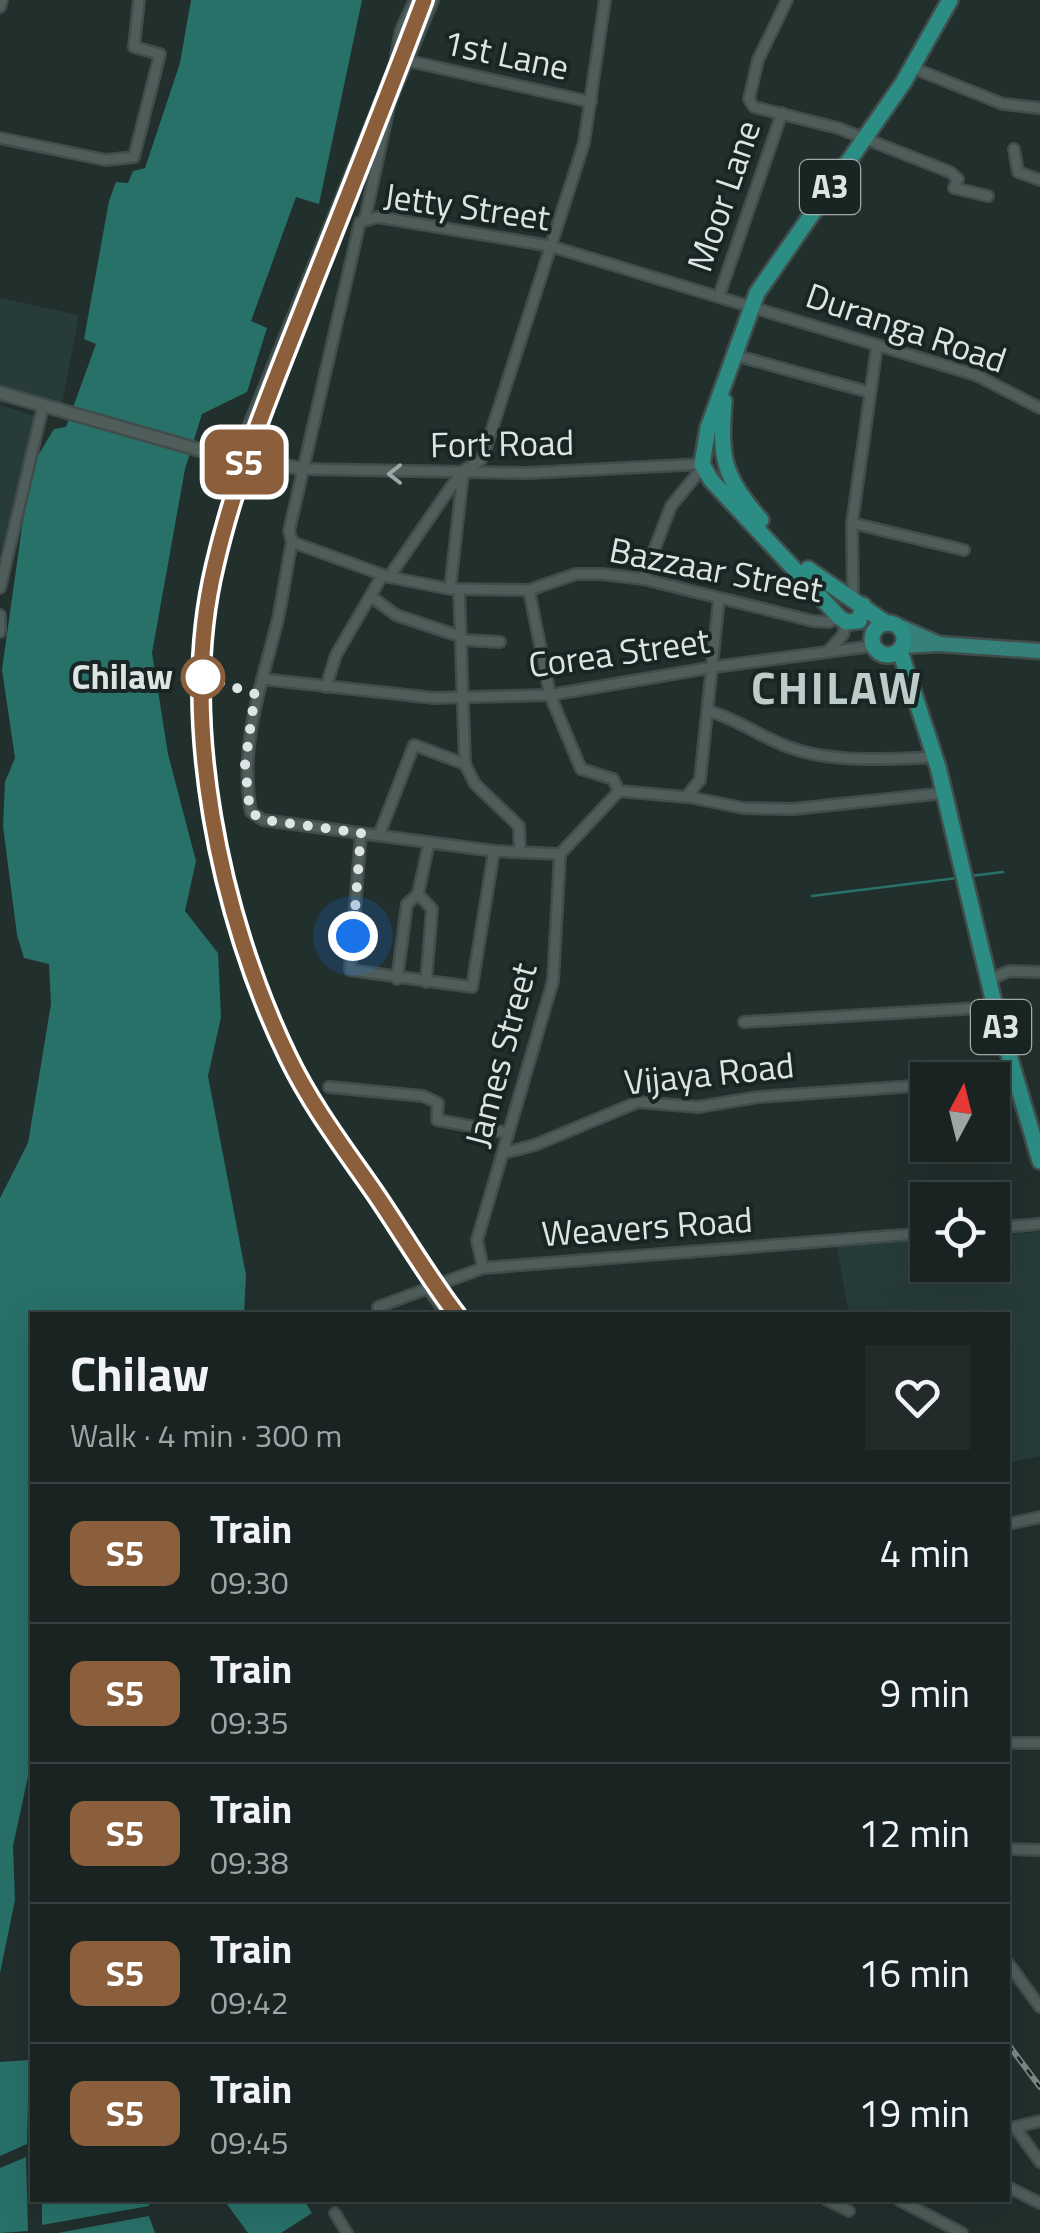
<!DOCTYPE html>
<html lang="en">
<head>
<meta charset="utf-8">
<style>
  body { margin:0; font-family:"Titillium Web",sans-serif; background:#222b2a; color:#f1f3f6; height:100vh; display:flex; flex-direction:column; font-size:38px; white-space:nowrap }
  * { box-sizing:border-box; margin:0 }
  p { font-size:32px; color:#9fa4a5 }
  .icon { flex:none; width:55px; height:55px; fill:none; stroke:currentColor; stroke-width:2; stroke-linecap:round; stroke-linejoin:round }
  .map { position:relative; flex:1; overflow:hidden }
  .side { position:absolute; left:30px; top:1312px; width:980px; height:890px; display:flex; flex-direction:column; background:#192322; border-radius:0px; box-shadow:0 10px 40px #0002,0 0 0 2px #374040 }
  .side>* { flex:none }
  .badge { padding:0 20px; border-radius:15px; font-size:35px; line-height:65px }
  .needle { width:65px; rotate:7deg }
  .fabs { position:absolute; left:910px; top:1062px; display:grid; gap:20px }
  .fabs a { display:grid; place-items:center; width:100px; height:100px; border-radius:0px; background:#192322; box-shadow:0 10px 40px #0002,0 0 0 2px #374040; font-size:50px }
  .you { position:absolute; width:50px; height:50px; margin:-25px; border:8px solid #fff; border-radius:50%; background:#1a73e8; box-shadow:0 0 0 15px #1a73e833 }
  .map>.badge { position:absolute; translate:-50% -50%; box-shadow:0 0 0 5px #fff }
  .round { display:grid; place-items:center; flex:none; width:105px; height:105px; border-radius:0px; background:#222b2a }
  .summary { display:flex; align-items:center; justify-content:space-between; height:170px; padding:0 40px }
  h1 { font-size:48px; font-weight:700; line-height:75px }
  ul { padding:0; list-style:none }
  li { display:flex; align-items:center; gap:30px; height:140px; padding:0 40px; border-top:2px solid #374040 }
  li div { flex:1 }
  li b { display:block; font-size:38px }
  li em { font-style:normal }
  li .badge { min-width:110px; font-weight:700; text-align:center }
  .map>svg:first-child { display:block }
</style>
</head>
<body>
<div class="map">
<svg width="1040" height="2233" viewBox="0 0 1040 2233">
  <rect width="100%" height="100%" fill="#212f2d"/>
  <!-- built -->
  <g fill="#273c3a">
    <polygon points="0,298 79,315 61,409 0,386"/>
    <polygon points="0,405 35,416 0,554"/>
    <polygon points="1040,1232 1040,1456 1008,1463 1008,1315 849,1315 837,1247 927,1240 928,1265 992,1265 993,1235"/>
  </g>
  <!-- water -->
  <g fill="#287169">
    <polygon points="191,0 362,0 319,204 296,197 251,321 267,328 247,392 202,414 185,469 152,653 168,754 196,861 185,911 218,953 221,1017 208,1076 246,1275 244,1315 32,1315 32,1758 13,1846 15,1900 0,1973 0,1198 28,1143 51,1004 49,964 24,958 17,935 3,826 5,782 15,758 2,670 26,498 37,457 54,429 66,427 96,344 84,339 109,201 116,182 128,183 133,171 145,168 180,63"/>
    <polygon points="29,2060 27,2144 0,2156 0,2062"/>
    <polygon points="26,2157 28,2231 0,2233 0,2168"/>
    <polygon points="42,2200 148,2200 149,2206 42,2225"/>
    <polygon points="224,2200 304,2200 312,2213 281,2233 248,2233"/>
    <polygon points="149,2216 155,2233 58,2233"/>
  </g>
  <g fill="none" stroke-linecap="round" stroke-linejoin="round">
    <!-- stream -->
    <g stroke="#287169" stroke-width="2.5">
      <polyline points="970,876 1003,872"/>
      <polyline points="812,896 957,878"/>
    </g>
    <!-- minor casing -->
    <g stroke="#414d4b" stroke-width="14">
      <g id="minor">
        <polyline points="787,0 758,60 749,99 754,107 838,128 950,172 958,179 954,188 988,196"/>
        <polyline points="0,7 2,0"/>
        <polyline points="409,61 591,102"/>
        <polyline points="400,62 396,56 401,30 415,0"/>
        <polyline points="913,68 1003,104 1040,108"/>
        <polyline points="0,138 106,160 134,157 160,54 134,47 139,0"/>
        <polyline points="1014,149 1018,172 1040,180"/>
        <polyline points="365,219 390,102 433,0"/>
        <polyline points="719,296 782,113"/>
        <polyline points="734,355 869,392"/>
        <polyline points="235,459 397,60"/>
        <polyline points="303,469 527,473 702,464"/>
        <polyline points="852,523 964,550"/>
        <polyline points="292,542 389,577 450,589 529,590 576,574 602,574 643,579 813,621 829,622 839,617"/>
        <polyline points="389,577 446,494 463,471 481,460 485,451 584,143 605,0"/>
        <polyline points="643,579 671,506 703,467"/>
        <polyline points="0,588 43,406"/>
        <polyline points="450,589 463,474"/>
        <polyline points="459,589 465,764 475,784 519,826 520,851"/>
        <polyline points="529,590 550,695 581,769 613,779 619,791"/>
        <polyline points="373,598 396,615 459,636"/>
        <polyline points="853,598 852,523 877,346"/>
        <path d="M719,599L700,780L686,797L619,791L560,854L494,851L263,820L251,812C239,746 260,690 276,627C283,599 286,570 292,542L289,531L360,222L378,217L550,246L976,375L1040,408"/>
        <polyline points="0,615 0,632"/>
        <polyline points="463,640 500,642"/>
        <polyline points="827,652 843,635 846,622"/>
        <polyline points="262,679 434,698 550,695 714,667 873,646"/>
        <polyline points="326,687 336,655 382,576"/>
        <path d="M709,711C742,721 765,740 794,749C836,763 892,759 935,757"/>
        <polyline points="689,797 743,808 793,809 945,793"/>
        <polyline points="361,833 350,970 472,987 494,851"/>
        <polyline points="379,835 414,745 465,764"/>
        <polyline points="418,894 432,909 426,982"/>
        <polyline points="397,979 407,904 418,894 429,843"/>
        <polyline points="989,980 1009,971 1040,972"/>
        <polyline points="744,1022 995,1007"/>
        <polyline points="967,1080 1014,1073"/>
        <polyline points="329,1087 423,1096 438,1103 437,1120 508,1133"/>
        <polyline points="504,1153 535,1145 638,1102 698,1107 758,1097 928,1085"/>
        <polyline points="992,1228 1040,1224"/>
        <polyline points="483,1268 477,1240 553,981 560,854"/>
        <polyline points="429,1290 448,1315"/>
        <polyline points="378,1307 483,1268 928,1233"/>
        <polyline points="1008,1524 1040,1517"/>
        <polyline points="1008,1743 1040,1743"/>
        <polyline points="1008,1849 1040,1850"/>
        <polyline points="1008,1963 1040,2007"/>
        <polyline points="1040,2121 1015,2127 1040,2162"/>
        <polyline points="1008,2187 1040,2203"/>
        <polyline points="827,2200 849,2211"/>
        <polyline points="899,2200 962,2233"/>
        <polyline points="335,2213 347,2233"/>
      </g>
    </g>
    <!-- tertiary casing -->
    <g stroke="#414d4b" stroke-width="16">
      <polyline id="tertiary" points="0,393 200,450 303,469"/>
    </g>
    <!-- primary casing -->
    <g stroke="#414d4b" stroke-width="19">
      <g id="primary">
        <polyline points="898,626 939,644 1040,651"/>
        <polyline points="903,646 938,644"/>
      </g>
    </g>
    <!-- trunk casing -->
    <g stroke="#414d4b" stroke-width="20">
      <g id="trunk">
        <path d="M724,401C720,457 722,476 761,520"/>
        <polyline points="808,569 886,623"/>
        <polyline points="863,605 859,621 846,622 839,617 711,480 702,464 708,428 757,293 903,83 950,0"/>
        <circle cx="888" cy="639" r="16"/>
        <polyline points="900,651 938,767 995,1007 1040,1161"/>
      </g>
    </g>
    <!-- minor -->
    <use href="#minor" stroke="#4f5e5b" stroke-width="9"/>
    <!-- tertiary -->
    <use href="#tertiary" stroke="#4f5e5b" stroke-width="11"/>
    <!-- primary -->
    <use href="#primary" stroke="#35817a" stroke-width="14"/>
    <!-- trunk -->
    <use href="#trunk" stroke="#2c8d84" stroke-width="15"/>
    <!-- rail casing -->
    <g stroke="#7d8887" stroke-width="6">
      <g id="rail">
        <path d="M424,0C387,99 348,197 309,295C274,384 237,472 215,565C177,719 221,916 288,1057C312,1107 346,1150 377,1196C404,1236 428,1277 457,1315"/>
        <polyline points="1008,2044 1040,2087"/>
      </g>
    </g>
    <!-- rail -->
    <use href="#rail" stroke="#182523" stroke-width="2.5" stroke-dasharray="8" stroke-linecap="butt"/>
  </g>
  <!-- one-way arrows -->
  <defs><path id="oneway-chevron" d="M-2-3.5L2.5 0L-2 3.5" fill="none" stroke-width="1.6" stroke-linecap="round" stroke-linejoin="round" transform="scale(2.5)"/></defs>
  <use stroke="#9da8a6" href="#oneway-chevron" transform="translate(395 474) rotate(-180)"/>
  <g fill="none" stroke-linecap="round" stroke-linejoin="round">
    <!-- line casing -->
    <g stroke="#fff" stroke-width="22">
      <path id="line" d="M424,0C386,101 346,201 306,302C272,389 236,474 215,565C178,718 220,917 288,1057C312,1107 346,1151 377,1196C404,1236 428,1277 457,1315"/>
    </g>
    <!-- line -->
    <use href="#line" stroke="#8b5e3c" stroke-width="15"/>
    <!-- walk -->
    <polyline stroke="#dde5e4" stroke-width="10" stroke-dasharray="0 18" points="203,677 255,694 245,765 250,812 264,820 361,833 353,936"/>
  </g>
  <!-- markers -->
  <circle fill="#fff" stroke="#8b5e3c" stroke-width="5" cx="203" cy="677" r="20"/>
  <g text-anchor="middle" stroke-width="8" stroke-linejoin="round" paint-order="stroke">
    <!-- shield labels -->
    <g fill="#182523" stroke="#a2abaa" stroke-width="2.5">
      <rect x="800" y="160" width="60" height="54" rx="8"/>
      <rect x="971" y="1000" width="60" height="54" rx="8"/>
    </g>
    <g font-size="32" font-weight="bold" fill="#dde5e4">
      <text x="830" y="198">A3</text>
      <text x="1001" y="1038">A3</text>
    </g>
    <!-- street labels -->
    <g font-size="35" fill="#dde5e4" stroke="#182523">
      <text transform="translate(506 55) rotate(12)" y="12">1st Lane</text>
      <text transform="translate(724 196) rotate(-71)" y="12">Moor Lane</text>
      <text transform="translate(467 207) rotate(8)" y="12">Jetty Street</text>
      <text transform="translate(906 328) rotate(19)" y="12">Duranga Road</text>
      <text transform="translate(502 444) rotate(-1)" y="12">Fort Road</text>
      <text transform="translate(716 570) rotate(11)" y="12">Bazzaar Street</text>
      <text transform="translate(619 653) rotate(-8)" y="12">Corea Street</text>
      <text transform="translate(501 1055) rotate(-75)" y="12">James Street</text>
      <text transform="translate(709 1074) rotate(-6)" y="12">Vijaya Road</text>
      <text transform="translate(647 1227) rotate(-4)" y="12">Weavers Road</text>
    </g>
    <!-- stop labels -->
    <g font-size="35" font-weight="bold" fill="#dde5e4" stroke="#182523" text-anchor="end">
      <text x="173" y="689">Chilaw</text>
    </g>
    <!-- district labels -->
    <g font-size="45" font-weight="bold" letter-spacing="2.5" fill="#bbccc9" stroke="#182523">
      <text x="837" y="704">CHILAW</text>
    </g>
  </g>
</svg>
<div class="fabs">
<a><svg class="needle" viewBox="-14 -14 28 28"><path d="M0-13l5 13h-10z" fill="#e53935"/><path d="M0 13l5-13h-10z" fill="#9fa4a5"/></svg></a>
<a><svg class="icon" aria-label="locate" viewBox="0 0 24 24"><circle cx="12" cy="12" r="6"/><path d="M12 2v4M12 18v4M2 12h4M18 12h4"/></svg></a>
</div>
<div class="you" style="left:353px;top:936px"></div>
<b class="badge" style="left:244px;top:462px;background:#8b5e3c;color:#fff">S5</b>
<section class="side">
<div class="summary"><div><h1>Chilaw</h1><p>Walk · 4 min · 300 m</p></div><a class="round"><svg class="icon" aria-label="heart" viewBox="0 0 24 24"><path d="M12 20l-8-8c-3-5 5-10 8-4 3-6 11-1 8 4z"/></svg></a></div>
<ul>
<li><span class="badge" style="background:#8b5e3c;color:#fff">S5</span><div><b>Train</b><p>09:30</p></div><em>4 min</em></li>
<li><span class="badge" style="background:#8b5e3c;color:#fff">S5</span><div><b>Train</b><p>09:35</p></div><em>9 min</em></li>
<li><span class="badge" style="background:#8b5e3c;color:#fff">S5</span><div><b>Train</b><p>09:38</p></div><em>12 min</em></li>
<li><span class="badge" style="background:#8b5e3c;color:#fff">S5</span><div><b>Train</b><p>09:42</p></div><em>16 min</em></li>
<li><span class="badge" style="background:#8b5e3c;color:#fff">S5</span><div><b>Train</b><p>09:45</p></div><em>19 min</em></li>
</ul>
</section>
</div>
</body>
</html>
